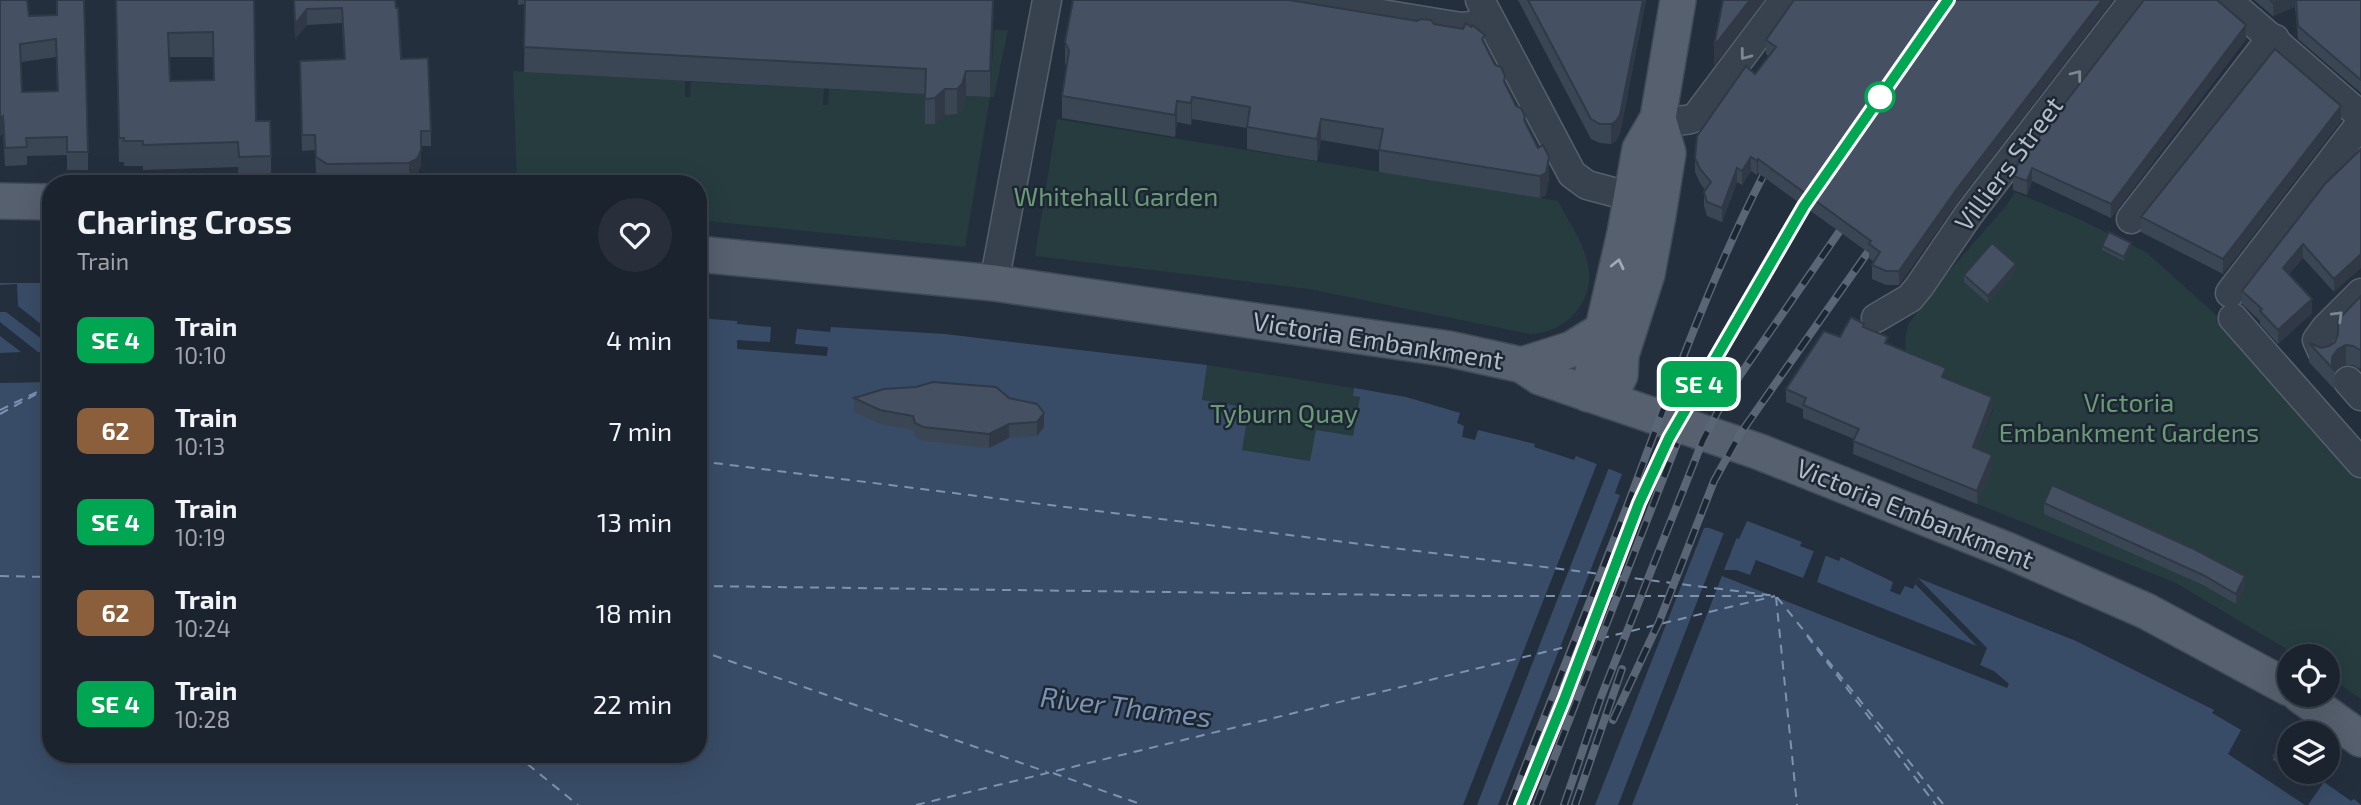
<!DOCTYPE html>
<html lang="en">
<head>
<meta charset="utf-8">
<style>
  body { margin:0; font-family:"Exo 2",sans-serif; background:#282f3a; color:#f1f3f6; height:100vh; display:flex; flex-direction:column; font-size:26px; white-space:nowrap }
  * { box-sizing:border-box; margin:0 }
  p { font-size:23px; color:#a0a4aa }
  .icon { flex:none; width:38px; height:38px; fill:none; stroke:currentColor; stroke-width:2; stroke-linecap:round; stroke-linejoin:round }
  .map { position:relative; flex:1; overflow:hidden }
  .side { position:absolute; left:42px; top:175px; width:665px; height:588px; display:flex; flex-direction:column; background:#1b232e; border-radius:28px; box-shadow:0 7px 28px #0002,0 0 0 2px #39404a }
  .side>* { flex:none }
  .badge { padding:0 14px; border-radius:10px; font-size:24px; line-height:46px }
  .tools { position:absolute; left:2277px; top:644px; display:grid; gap:14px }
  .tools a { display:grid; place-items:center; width:63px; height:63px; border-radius:50%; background:#1b232e; box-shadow:0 7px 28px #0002,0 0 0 2px #39404a; font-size:35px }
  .map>.badge { position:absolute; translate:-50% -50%; box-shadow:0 0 0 4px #fff }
  .round { display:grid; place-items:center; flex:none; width:74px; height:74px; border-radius:37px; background:#282f3a }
  .overview { display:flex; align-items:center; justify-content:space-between; height:119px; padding:0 35px }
  h1 { font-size:33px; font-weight:700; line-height:52px }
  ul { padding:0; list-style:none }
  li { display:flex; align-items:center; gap:21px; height:91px; padding:0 35px }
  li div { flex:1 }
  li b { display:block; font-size:26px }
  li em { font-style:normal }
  li .badge { min-width:77px; font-weight:700; text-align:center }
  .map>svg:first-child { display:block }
</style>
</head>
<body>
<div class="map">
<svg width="2361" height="805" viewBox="0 0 2361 805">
  <rect width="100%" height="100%" fill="#242f3e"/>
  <!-- green -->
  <g fill="#263c3f">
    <polygon points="994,30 1008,30 994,97 990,97 965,247 698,220 698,184 517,184 513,71 685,81 685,97 690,97 691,82 824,88 823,105 828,105 829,89 990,97"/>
    <path d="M1057,119L1558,201C1568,221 1584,243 1588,265C1596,301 1565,334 1530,334L1309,289L1035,256Z"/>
    <polygon points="2015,192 2079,219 2146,252 2236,333 2361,473 2361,699 2328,676 2328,656 2298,656 2176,583 1907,476 1971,465 1993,410 1956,392 1950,379 1907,361 1905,340 1908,325 1936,286 2006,206"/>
    <polygon points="1207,365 1354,388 1353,396 1360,397 1353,436 1311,461 1242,450 1202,400"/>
  </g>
  <!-- water -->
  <g fill="#394c67">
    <polygon points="0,283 51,283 51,754 698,754 698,318 737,321 737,324 771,327 770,342 737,340 737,349 827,356 828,347 795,344 797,329 830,332 831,327 945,334 1207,365 1202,400 1249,408 1242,450 1310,461 1316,430 1353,436 1360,397 1353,396 1354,388 1406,397 1460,413 1457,423 1464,426 1462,437 1475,440 1478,430 1535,444 1534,447 1574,460 1576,456 1622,474 1615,493 1739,539 1747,521 1802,542 1800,546 1839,561 1841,557 1893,582 1890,591 1900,595 1905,586 1913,589 1918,578 2076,641 2214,710 2212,713 2241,730 2228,754 2305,805 0,805"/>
    <polygon points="2324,782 2351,801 2354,799 2361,805 2308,805"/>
  </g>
  <!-- pier -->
  <g fill="#242f3e">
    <polygon points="17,284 18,306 51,332 51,346 6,312 0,312 0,285"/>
    <polygon points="0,322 38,352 51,351 51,382 0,383 0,353 21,352 0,336"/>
    <polygon points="1598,461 1610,465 1477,805 1463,805"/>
    <polygon points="1624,471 1625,475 1619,491 1717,527 1704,528 1595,805 1498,805 1620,495 1615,493"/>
    <polygon points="1744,519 1724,570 1736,570 1750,575 1756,560 1803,578 1814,551 1826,555 1817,582 1977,646 1915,584 1918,578 1987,648 1980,665 1994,671 2009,684 2007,688 1722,576 1632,805 1618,805 1725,530 1738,535"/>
  </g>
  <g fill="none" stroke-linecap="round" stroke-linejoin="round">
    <!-- ferry -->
    <g stroke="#7c92b1" stroke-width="2" stroke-dasharray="9 7" stroke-linecap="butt">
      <polyline points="0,410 37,392"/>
      <polyline points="0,414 51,386"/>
      <polyline points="698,461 1776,596 1944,805"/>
      <polyline points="0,576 51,577"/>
      <polyline points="698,586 1478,596 1768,596"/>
      <polyline points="1776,597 1797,805"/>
      <polyline points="1807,636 1936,805"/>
      <polyline points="698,650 1047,772"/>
      <polyline points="515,754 578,805"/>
      <polyline points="1053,773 1143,805"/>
      <polyline points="916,805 1775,596"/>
    </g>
    <!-- minor casing -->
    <g stroke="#565f6c" stroke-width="31">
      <g id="minor">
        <polyline points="1296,0 1461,27 1471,26 1489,18"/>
        <polyline points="1480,0 1572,174 1587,185 1632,197"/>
        <polyline points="2227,0 2361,116"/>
        <path d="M1658,118C1672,120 1683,123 1696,117L1784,0"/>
        <polyline points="2131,219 2266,45 2275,39"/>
        <polyline points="994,283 1047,0"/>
        <polyline points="2230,293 2361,123"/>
        <polyline points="1876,318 1910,298 1919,287 1969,214 2134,0"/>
        <polyline points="2233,318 2361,463"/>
        <polyline points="2322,351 2317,340 2325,329 2361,293"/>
        <polyline points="2348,381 2361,396"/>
      </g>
    </g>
    <!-- major casing -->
    <g stroke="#414a57" stroke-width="38">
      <g id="major">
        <polyline points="0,201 51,202"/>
        <polyline points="698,254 994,283 1449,349 1522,365 1540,377 1760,452 2009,551 2146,611 2289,688"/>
        <polyline points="1522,365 1572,349 1601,331"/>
        <polyline points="1588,394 1625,233 1640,149 1658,118 1678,0"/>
        <polyline points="1608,400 1620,375 1621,355 1647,274 1658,215 1668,153 1658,118"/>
        <polyline points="2300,695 2361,739"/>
      </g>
    </g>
    <!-- minor -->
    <use href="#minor" stroke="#38414e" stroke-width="28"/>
    <!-- major -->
    <use href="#major" stroke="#56606e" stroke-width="35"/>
    <!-- rail casing -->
    <g stroke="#5a6575" stroke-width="8">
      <g id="rail">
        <polyline points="1635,512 1669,438 1804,206"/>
        <polyline points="1613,720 1659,622 1714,481 1740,434 1868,252"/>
        <polyline points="1553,727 1571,682"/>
        <path d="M1510,805C1549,705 1589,605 1628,504C1669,394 1709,281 1763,176"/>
        <polyline points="1536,805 1677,443"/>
        <polyline points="1564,805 1601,697 1703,440 1727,394 1839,232"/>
        <polyline points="1575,805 1622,669"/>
      </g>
    </g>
    <!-- rail -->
    <use href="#rail" stroke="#1d2633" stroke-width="5" stroke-dasharray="16" stroke-linecap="butt"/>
  </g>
  <!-- wall -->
  <g fill="#3b4654" fill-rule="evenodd">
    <path d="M0,0L29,16L57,15L88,152V170H67V155L27,156V165L5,166L3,134L0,136ZM56,57L57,91L22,92L21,62Z"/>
    <path d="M116,0H254L256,121L271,156V181L239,182L238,167L143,170V166H124V162H119L116,43ZM169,57H213V80L170,81Z"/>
    <polygon points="294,0 395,0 401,59 431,131 431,146 421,146 421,165 417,175 409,179 327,180 316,173 315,150 302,151 300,76 344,59 342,23 307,25 295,39"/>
    <polygon points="518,0 994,0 990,97 966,96 962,109 957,114 945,115 935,124 925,124 925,94 524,72 525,4 518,5"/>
    <polygon points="1518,0 1646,0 1620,134 1616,141 1611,144 1600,143 1591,139"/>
    <polygon points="1794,0 2113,0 1956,204 1899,285 1886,285 1872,279 1872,265 1874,262 1869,258 1869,253 1758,173 1757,175 1751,171 1742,185 1737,182 1722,222 1707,216 1704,206 1704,192 1705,190 1700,183 1695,172 1695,158 1769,56 1766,54 1766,40"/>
    <polygon points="2254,0 2361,0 2361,93 2298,39 2295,7 2273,16"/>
    <polygon points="1417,21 1434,24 1485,46 1525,123 1549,178 1546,195 1540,198 1379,172 1379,150 1321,140 1317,161 1247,149 1247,128 1192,119 1191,125 1177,122 1175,137 1062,118 1062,96 1067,67 1065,64 1065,42"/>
    <polygon points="2246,39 2111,218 2032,181 2027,195 2013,190 2013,176"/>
    <polygon points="2341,121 2223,274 2141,232 2141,217"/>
    <polygon points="2361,149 2334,292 2303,258 2289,274 2312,313 2278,344 2260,324 2260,321 2242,304 2242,291"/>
    <polygon points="2102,246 2131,246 2124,261 2102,250"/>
    <polygon points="2016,271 1988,303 1964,282 1964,275"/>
    <polygon points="2361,296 2360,369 2353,365 2346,365 2338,368 2335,373 2335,390 2309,362 2309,343 2321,348 2329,346 2335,342 2338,335 2338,320"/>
    <polygon points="1864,328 1888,344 1946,378 1992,410 1977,449 1992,467 1977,504 1853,454 1854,439 1803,418 1803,409 1786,402 1786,389 1840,337"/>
    <polygon points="996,387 1044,427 1037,436 1009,438 989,448 923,441 915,437 913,430 880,424 854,412 854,398"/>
    <polygon points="2044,503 2245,586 2236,604 2203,585 2044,514"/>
    <polygon points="2289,748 2289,762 2286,767 2273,760 2273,756"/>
  </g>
  <!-- shaded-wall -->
  <g fill="#303945">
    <polygon points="993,0 994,0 990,97 990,71"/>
    <polygon points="1643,0 1646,0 1620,134 1616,141 1611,144 1611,124"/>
    <polygon points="1750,0 1765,0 1714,66 1714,46"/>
    <polygon points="2102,0 2113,0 1956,204 1899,285 1899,271 1956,190"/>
    <polygon points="2280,0 2295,0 2295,7 2273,16 2273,3"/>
    <polygon points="307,9 307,25 295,39 295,24"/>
    <polygon points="2246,25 2246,39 2111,218 2111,204"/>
    <polygon points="966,71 966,96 962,109 957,114 957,89"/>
    <polygon points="945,89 945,115 935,124 935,98"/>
    <polygon points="1192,97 1192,119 1191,125 1191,103"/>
    <polygon points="1177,101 1177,122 1175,137 1175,115"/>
    <polygon points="2341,106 2341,121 2223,274 2223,259"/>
    <polygon points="3,116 3,134 0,136 0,118"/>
    <polygon points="1321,119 1321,140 1317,161 1317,139"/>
    <polygon points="421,150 421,165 417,175 409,179 409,163"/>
    <polygon points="1549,157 1549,178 1546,195 1540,198 1540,176"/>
    <polygon points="1751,157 1751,171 1742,185 1742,171"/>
    <polygon points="1758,159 1758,173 1757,175 1757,161"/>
    <polygon points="1737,168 1737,182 1722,222 1722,208"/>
    <polygon points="2032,168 2032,181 2027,195 2027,181"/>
    <polygon points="2131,243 2131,246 2124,261 2124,257"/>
    <polygon points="2303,244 2303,258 2283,281 2283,268"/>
    <polygon points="2361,254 2361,268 2334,292 2334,279"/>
    <polygon points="2016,264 2016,271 1988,303 1988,296"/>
    <polygon points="2312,299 2312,313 2278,344 2278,330"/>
    <polygon points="2346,345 2346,365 2338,368 2335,373 2335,371 2332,368 2332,357 2338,349"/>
    <polygon points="2361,349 2361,368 2360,369 2360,350"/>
    <polygon points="1992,397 1992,410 1973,460 1973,447"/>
    <polygon points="1044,413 1044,427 1037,436 1037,422"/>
    <polygon points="1009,424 1009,438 989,448 989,434"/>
    <polygon points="1992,455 1992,467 1977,504 1977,491"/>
    <polygon points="2245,576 2245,586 2236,604 2236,594"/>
  </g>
  <!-- building -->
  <g fill="#455162" stroke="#303945" stroke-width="2" fill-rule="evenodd">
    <path d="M0,0H27L29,16L57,15V0H84L88,152H67V137L26,138L27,147L5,148L3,116L0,118ZM56,39L58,91L22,92L20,44Z"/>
    <path d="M116,0H254L256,121H270L271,156L239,157L238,142L143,145V141H124V138H119ZM213,32L214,80L170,81L168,33Z"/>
    <polygon points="294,0 395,0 396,8 398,8 401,59 428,58 431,131 421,131 421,150 417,159 409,163 327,164 316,157 315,135 302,135 300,61 345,59 342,8 307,9 295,24"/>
    <polygon points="525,0 993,0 990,71 966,71 962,84 957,89 945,89 935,98 925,99 926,69 524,47"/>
    <polygon points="1073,0 1289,0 1417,21 1421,19 1431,20 1434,24 1463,29 1466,23 1471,27 1472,25 1485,35 1482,39 1495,65 1501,67 1505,76 1504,81 1516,106 1521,108 1525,116 1524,120 1538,148 1543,145 1549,157 1546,173 1540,176 1379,150 1383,129 1321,119 1317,139 1247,127 1250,107 1192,97 1191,103 1177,101 1175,115 1062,96 1069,51 1065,42"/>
    <polygon points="1528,0 1643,0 1620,115 1616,121 1611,124 1600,124 1591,119"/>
    <polygon points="1723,0 1750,0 1714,46"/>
    <polygon points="1794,0 2102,0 1956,190 1899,271 1886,271 1872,265 1880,252 1869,244 1871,241 1758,159 1757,161 1751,157 1742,171 1737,168 1722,208 1707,202 1704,192 1711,182 1700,169 1695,158 1697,136 1746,66 1755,74 1776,47 1766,40"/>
    <polygon points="2144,0 2217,0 2246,25 2111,204 2032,168 2027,181 2013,176 2018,164"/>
    <polygon points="2270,0 2280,0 2273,3"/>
    <polygon points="2296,0 2361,0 2361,80 2298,26"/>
    <polygon points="2275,49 2341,106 2223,259 2141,217"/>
    <polygon points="2361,149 2361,254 2334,279 2303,244 2283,268 2312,299 2278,330 2260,311 2262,309 2242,291 2325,184"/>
    <polygon points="2109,232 2131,243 2124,257 2102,246"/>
    <polygon points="1992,243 2016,264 1988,296 1964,275"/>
    <polygon points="2361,296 2361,349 2360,350 2353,346 2346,345 2338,349 2332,357 2332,364 2335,371 2309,343 2321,348 2329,346 2335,342 2338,334 2338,320"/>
    <polygon points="1851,317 1864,324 1863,327 1888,337 1885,343 1946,368 1942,377 1992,397 1973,447 1992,455 1977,491 1853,441 1859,429 1803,405 1806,398 1786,389 1824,331 1840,337"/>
    <polygon points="933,382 996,387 1009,398 1037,404 1044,413 1037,422 1009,424 989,434 923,427 915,423 913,416 880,410 854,398 884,389 916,387"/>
    <polygon points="2052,485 2194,549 2245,576 2236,594 2203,575 2044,503"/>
    <polygon points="2281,743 2289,748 2289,758 2286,763 2273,756"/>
  </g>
  <!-- one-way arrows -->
  <defs><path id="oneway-chevron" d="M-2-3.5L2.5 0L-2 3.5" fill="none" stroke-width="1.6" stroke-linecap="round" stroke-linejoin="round" transform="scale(1.75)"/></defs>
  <g stroke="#7c8592">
    <use href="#oneway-chevron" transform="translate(1745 55) rotate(127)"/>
    <use href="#oneway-chevron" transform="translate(2077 75) rotate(-52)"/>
    <use href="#oneway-chevron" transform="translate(2338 316) rotate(-44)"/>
  </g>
  <use stroke="#a1aab7" href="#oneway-chevron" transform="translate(1618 264) rotate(-77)"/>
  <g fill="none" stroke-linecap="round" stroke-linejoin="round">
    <!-- line casing -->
    <g stroke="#fff" stroke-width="16">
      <polyline id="line" points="1521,805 1564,700 1639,503 1669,438 1804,206 1948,0"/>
    </g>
    <!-- line -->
    <use href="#line" stroke="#00a651" stroke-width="10"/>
  </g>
  <!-- markers -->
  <circle fill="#fff" stroke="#00a651" stroke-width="3.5" cx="1880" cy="97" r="14"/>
  <g text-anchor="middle" stroke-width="5" stroke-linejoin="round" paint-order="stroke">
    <!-- street labels -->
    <g font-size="26" fill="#b4bcc9" stroke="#1d2633">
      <text transform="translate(2009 164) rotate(-53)" y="9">Villiers Street</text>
      <text transform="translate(1378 341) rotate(9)" y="9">Victoria Embankment</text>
      <text transform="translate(1915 514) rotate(22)" y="9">Victoria Embankment</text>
    </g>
    <!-- park labels -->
    <g font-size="26" fill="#6b9a76" stroke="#1d2633">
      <text x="1116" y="206">Whitehall Garden</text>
      <text x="2129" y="412">Victoria<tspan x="2129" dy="30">Embankment Gardens</tspan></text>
      <text x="1284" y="423">Tyburn Quay</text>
    </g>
    <!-- water labels -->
    <g font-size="28" font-style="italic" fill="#7c92b1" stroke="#1d2633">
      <text transform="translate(1126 707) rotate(7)" y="10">River Thames</text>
    </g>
  </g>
</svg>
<div class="tools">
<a><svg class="icon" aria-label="locate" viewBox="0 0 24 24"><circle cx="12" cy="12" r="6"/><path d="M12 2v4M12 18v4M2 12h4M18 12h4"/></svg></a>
<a><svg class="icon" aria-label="layers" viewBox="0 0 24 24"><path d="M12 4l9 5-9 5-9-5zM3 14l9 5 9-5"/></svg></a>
</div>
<b class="badge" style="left:1699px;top:384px;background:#00a651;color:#fff">SE 4</b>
<section class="side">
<div class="overview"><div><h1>Charing Cross</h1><p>Train</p></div><a class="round"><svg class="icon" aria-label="heart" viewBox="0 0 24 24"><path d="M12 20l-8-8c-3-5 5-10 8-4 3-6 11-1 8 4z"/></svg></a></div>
<ul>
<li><span class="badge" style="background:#00a651;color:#fff">SE 4</span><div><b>Train</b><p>10:10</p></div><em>4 min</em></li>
<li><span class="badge" style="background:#8b5e3c;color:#fff">62</span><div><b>Train</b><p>10:13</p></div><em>7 min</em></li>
<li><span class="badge" style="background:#00a651;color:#fff">SE 4</span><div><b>Train</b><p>10:19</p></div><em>13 min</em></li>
<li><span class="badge" style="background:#8b5e3c;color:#fff">62</span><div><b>Train</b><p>10:24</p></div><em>18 min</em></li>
<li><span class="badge" style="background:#00a651;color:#fff">SE 4</span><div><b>Train</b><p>10:28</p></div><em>22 min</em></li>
</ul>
</section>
</div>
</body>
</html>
